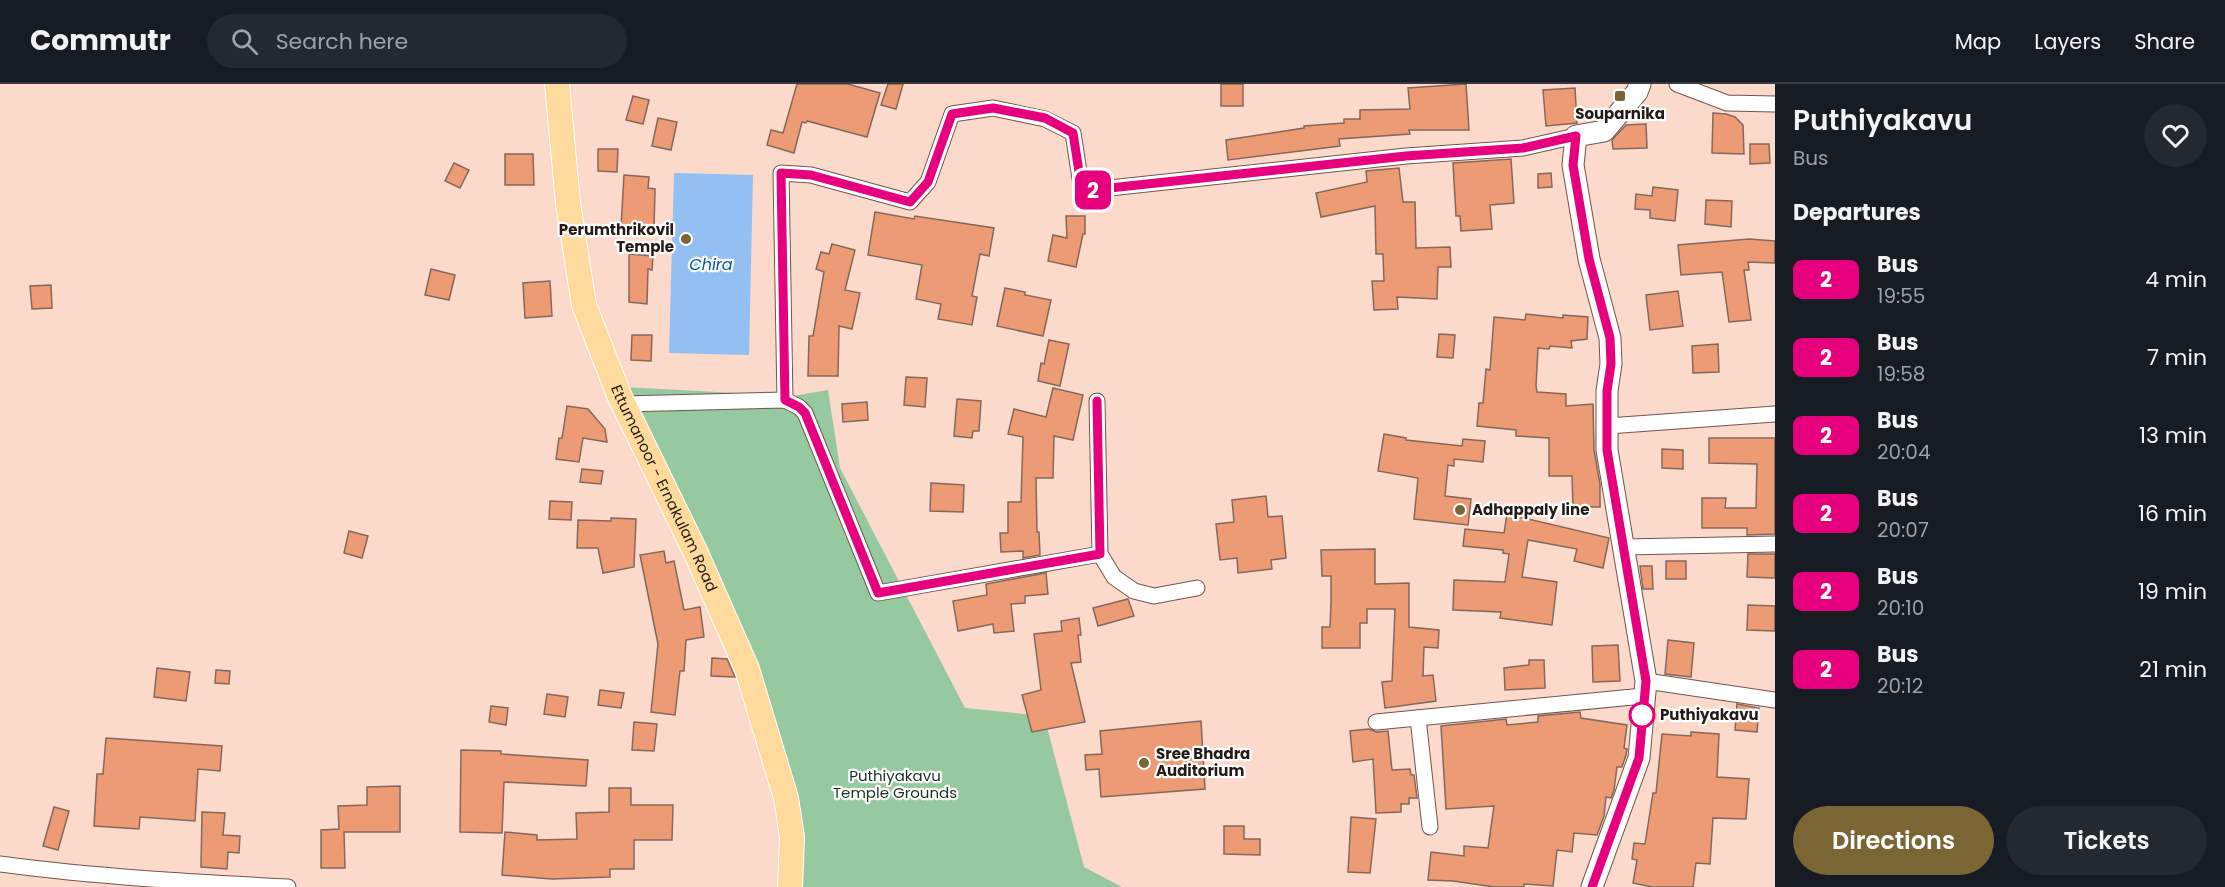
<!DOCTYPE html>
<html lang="en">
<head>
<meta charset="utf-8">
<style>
  body { margin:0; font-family:Poppins,sans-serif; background:#242831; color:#f1f3f6; height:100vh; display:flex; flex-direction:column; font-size:22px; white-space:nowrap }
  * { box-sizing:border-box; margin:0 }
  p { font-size:20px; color:#9ea1a6 }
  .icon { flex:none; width:33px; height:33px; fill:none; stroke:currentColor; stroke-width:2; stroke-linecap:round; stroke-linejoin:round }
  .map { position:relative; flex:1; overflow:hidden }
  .side { display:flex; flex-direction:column; background:#171b24; width:450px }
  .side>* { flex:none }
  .badge { padding:0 12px; border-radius:9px; font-size:21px; line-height:39px }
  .map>.badge { position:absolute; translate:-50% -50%; box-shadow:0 0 0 3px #fff }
  h2 { padding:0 18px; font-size:22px; line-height:54px }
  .round { display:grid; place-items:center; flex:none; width:63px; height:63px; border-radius:32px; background:#242831 }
  .summary { display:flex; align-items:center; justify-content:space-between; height:102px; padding:0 18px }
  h1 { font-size:28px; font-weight:600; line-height:45px }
  .cta { display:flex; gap:12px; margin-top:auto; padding:12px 18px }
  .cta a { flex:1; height:69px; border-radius:36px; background:#7a6635; color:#fff; font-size:24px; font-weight:600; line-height:69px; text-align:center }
  .cta a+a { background:#242831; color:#f1f3f6 }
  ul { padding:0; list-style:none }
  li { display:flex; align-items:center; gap:18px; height:78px; padding:0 18px }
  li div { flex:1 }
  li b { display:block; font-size:22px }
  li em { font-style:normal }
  li .badge { min-width:66px; font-weight:700; text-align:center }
  header { display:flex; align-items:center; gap:36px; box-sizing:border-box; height:84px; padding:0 30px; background:#171b24; border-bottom:2px solid #363941 }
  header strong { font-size:28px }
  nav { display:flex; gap:33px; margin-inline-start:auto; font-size:21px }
  .search { width:420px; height:54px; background:#242831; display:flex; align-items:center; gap:15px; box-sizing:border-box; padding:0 21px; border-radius:33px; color:#9ea1a6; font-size:22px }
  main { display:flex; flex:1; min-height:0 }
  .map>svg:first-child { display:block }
</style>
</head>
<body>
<header>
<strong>Commutr</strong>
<div class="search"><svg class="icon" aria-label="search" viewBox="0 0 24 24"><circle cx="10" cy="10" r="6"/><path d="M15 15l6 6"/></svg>Search here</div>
<nav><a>Map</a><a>Layers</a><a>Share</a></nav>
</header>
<main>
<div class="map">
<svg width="1775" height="803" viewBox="0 0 1775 803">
  <rect width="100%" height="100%" fill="#fbdacc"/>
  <!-- green -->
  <polygon fill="#97c9a0" points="623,303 793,312 828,306 840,384 965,624 1044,632 1084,783 1122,803 798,803 794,714"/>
  <!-- water -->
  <polygon fill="#93bff3" points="674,89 753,91 749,271 669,269"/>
  <!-- building -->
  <g fill="#ed9b75" stroke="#85685b" stroke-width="1.5">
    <polygon points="797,0 848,0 880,9 867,53 807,37 806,39 802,38 794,69 767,61 771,46 783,49"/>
    <polygon points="888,0 903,0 896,25 881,21"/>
    <rect x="1221" y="0" width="22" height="22"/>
    <polygon points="1466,0 1469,46 1409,46 1410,50 1339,55 1340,62 1228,76 1226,56 1304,44 1304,42 1344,39 1344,35 1360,35 1360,26 1410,25 1408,4"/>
    <polygon points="1575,4 1577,39 1546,42 1543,6"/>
    <polygon points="633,12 649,16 643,40 626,36"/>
    <polygon points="1713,29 1726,30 1735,33 1743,41 1744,70 1712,69"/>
    <polygon points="658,34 677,38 671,66 652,62"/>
    <polygon points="1646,40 1647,64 1613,65 1612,56 1626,41"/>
    <polygon points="1750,60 1769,60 1770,79 1750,80"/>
    <polygon points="598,65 618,65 617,88 598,87"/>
    <polygon points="505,70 533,70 534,101 505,101"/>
    <polygon points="1511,75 1514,119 1490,121 1492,145 1461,147 1460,132 1456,132 1453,79"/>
    <polygon points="454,79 469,86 460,104 445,97"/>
    <polygon points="1399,84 1403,118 1415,118 1416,164 1450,163 1451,183 1438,183 1437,215 1397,213 1398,225 1374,226 1372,197 1384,197 1383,170 1376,170 1375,122 1321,133 1316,109 1367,98 1366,87"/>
    <polygon points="1551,89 1552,103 1538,104 1538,90"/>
    <polygon points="624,91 649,93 648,104 655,105 654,145 621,143"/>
    <polygon points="1653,103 1678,106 1675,137 1650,134 1650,126 1635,125 1636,110 1652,112"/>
    <polygon points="1706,116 1732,117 1731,143 1705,140"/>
    <polygon points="875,128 914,135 915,132 994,144 989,172 980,170 972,212 977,213 972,241 938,235 941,220 916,215 922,181 868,171"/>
    <polygon points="1066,132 1085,132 1085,150 1083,150 1076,183 1048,177 1053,151 1067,154"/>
    <polygon points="1749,155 1775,157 1775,179 1748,178 1749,186 1744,186 1751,236 1729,238 1722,188 1681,191 1678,161"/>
    <polygon points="832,160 855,166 845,206 860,209 852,245 839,242 838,292 808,292 809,252 813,252 824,188 816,185 821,168 829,170"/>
    <polygon points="629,170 653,172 652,186 648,185 647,220 629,218"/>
    <polygon points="431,185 455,191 449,216 425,211"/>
    <polygon points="550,197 552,232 525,234 523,199"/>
    <polygon points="51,201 52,224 32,225 30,202"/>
    <polygon points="1005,204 1025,208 1025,211 1051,216 1043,252 997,242"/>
    <polygon points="1678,207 1683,242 1650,246 1646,211"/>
    <polygon points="1526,230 1563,234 1563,231 1588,233 1587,255 1571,257 1572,264 1550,262 1549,265 1538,264 1536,302 1537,308 1566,310 1566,322 1593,320 1594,366 1600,400 1600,423 1573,423 1572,392 1549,392 1549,354 1516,352 1516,346 1477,342 1479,319 1483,319 1486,285 1490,286 1494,233 1525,236"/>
    <polygon points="1439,250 1455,251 1453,274 1437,273"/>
    <polygon points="632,251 652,251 651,277 631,276"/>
    <polygon points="1049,256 1069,260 1060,302 1038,297 1041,279 1044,280"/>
    <polygon points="1718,260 1719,288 1693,289 1692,262"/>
    <polygon points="906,293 927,294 925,323 904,321"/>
    <polygon points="1053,304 1083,311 1073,356 1054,352 1053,394 1036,394 1037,448 1039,448 1040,471 1023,474 1023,467 1001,468 1000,449 1008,449 1008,418 1021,418 1023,353 1008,350 1014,325 1046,333"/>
    <polygon points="957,315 981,317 979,347 973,347 972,354 954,352"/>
    <polygon points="867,318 868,336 843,338 842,320"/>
    <polygon points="567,322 588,325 605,345 607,358 583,354 579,378 556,375 559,354 562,354"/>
    <polygon points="1384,350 1406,354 1406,356 1462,362 1463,355 1485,357 1483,378 1454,375 1454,382 1448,381 1445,412 1471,415 1468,441 1414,435 1418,394 1378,387"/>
    <polygon points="1709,354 1775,354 1775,450 1747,451 1747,444 1702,444 1702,414 1726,414 1725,424 1756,424 1757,380 1709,379"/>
    <polygon points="1662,365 1683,366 1683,385 1662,384"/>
    <polygon points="582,385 603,387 601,400 580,398"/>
    <polygon points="931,399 964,401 963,428 930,427"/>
    <polygon points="1266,412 1268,433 1282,432 1286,474 1271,476 1272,485 1238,489 1237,474 1220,476 1216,440 1234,438 1232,416"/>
    <polygon points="550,417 572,418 571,436 549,435"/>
    <polygon points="1507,430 1609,454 1603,484 1574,477 1577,465 1528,456 1522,493 1557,498 1552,541 1500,534 1501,528 1453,526 1454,496 1505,498 1509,470 1503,469 1503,466 1463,462 1465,445 1504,449"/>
    <polygon points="611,434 636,435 634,483 603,489 598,464 577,464 578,436 611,437"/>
    <polygon points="349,447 368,452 362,474 344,469"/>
    <polygon points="1375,465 1375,500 1409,499 1409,543 1439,546 1438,564 1424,563 1423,592 1433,591 1436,617 1385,624 1382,598 1392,597 1395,525 1367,525 1367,539 1360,539 1360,564 1322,564 1322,543 1330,543 1331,518 1331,492 1322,492 1321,466"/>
    <polygon points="664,467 666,479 674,477 684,526 700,523 704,553 686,556 684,587 680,587 675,631 651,628 658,560 640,471"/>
    <polygon points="1748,470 1775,470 1775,494 1747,493"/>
    <rect x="1666" y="477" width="20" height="18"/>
    <polygon points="1640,482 1652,482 1653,505 1643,505"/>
    <polygon points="1046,489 1048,510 1025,512 1025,519 1011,520 1014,547 994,549 993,540 958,547 953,517 987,511 986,500"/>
    <polygon points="1128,515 1134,532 1098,542 1093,524"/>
    <polygon points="1748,521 1775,522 1775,547 1747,546"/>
    <polygon points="1079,534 1081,551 1078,551 1081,578 1071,579 1085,638 1032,648 1022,611 1041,606 1034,550 1062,547 1061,537"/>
    <polygon points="1668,556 1694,559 1691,593 1665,590"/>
    <polygon points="1618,561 1620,597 1593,598 1592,562"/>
    <polygon points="712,574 727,575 735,593 711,592"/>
    <polygon points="1529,576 1544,576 1545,604 1505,606 1504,584 1529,581"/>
    <polygon points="157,584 190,588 186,617 154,613"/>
    <polygon points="216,586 230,587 229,600 215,599"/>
    <polygon points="600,606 624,609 621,624 598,621"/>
    <polygon points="547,610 568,613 565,633 544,630"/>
    <polygon points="1737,620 1759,624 1757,648 1735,646"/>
    <polygon points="491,622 508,624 506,641 489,638"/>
    <polygon points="1580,628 1581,634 1627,641 1624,664 1627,665 1626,671 1622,683 1617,683 1614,706 1611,714 1606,713 1604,732 1597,751 1574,749 1572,768 1557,766 1553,802 1524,800 1524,803 1495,803 1453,797 1428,796 1431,768 1464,772 1464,762 1488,764 1494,722 1446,725 1441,642 1506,635 1507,641 1538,638 1538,632"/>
    <polygon points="1201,637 1205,705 1101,713 1099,685 1086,686 1085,671 1102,670 1100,647"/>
    <polygon points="634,638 657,640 654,667 632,666"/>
    <polygon points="1369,645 1376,648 1388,647 1392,686 1410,685 1411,691 1414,691 1417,714 1409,714 1409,720 1401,720 1401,728 1376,729 1373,675 1353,678 1350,647"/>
    <polygon points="1691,648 1719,650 1717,693 1749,695 1746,735 1713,734 1710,780 1696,779 1693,803 1652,803 1633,799 1637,776 1632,775 1634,759 1645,760 1653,709 1656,709 1662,650 1691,652"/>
    <polygon points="106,654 222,662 220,687 198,685 195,737 140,733 139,745 94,742 97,690 103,690"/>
    <polygon points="461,666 501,667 501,670 588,676 586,702 504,698 502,749 460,748"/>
    <polygon points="400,702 400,748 344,748 345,784 321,784 321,746 339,745 338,722 367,721 367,703"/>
    <polygon points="609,704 631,704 631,721 673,721 672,756 634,756 634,785 610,785 610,793 552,795 502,791 505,748 537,751 537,756 577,755 576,729 609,728"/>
    <polygon points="54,723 69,727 58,766 43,762"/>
    <polygon points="202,728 225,729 223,751 240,752 239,769 228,768 227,785 201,783"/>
    <polygon points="1351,733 1376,735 1370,789 1348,788"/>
    <polygon points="1224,742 1244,742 1244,755 1260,755 1260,771 1224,770"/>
  </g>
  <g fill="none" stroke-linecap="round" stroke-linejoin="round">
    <!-- minor casing -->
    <g stroke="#705548" stroke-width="17">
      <g id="minor">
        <polyline points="1677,0 1727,19 1775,20"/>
        <polyline points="785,316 781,89 811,91 910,118 928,98 952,30 993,24 1045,35 1073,49 1082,107 1406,72 1523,64 1576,52"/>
        <polyline points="1097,317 1100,470 1114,493 1134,507 1154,512 1197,504"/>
        <polyline points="623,320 785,316 799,323 805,329 878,509 1100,470"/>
        <polyline points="1608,342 1775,330"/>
        <polyline points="1624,463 1775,460"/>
        <polyline points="1646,597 1775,616"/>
        <polyline points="1418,634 1430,743"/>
        <polyline points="1376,638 1643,612"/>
        <path d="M0,780C96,793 192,798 288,803"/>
      </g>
    </g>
    <!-- secondary casing -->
    <g stroke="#705548" stroke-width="23">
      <polyline id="secondary" points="1592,803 1639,674 1646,597 1607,366 1607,307 1611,280 1610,254 1589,175 1573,81 1576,52 1604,47 1637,8 1640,0"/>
    </g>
    <!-- primary casing -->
    <g stroke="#fff" stroke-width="26">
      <g id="primary">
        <path id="s1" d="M557,0L568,119L584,221L619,311L695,467L747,585L786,714L792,753L790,803"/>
      </g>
    </g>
    <!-- minor -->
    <use href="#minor" stroke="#fff" stroke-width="15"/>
    <!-- secondary -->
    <use href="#secondary" stroke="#fff" stroke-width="21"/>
    <!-- primary -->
    <use href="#primary" stroke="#feda9d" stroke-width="24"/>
  </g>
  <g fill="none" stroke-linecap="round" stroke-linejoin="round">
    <!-- line casing -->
    <g stroke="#fff" stroke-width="14">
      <polyline id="line" points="1097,317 1100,470 878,509 805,329 799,323 785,316 781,89 811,91 910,118 928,98 952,30 993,24 1045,34 1073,49 1082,107 1406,72 1523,64 1576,52 1573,81 1589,175 1610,254 1611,280 1607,307 1607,366 1646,597 1639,674 1592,803"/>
    </g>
    <!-- line -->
    <use href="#line" stroke="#e6007e" stroke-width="9"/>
  </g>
  <!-- markers -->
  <g fill="#7a6635" stroke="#fff" stroke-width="2">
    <rect x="1614" y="6" width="12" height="12" rx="3"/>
    <circle cx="686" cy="155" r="6"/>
    <circle cx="1460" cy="426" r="6"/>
    <circle cx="1144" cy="679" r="6"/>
  </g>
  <circle fill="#fff" stroke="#e6007e" stroke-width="3" cx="1642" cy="631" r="12"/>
  <g text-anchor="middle" stroke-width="4.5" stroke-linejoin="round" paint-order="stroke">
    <!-- poi labels -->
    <g font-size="15" font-weight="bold" fill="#251a14" stroke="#fff" text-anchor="start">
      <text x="1620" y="35" text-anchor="middle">Souparnika</text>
      <text x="674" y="151" text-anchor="end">Perumthrikovil<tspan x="674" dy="17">Temple</tspan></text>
      <text x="1472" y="431">Adhappaly line</text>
      <text x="1156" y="675">Sree Bhadra<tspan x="1156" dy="17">Auditorium</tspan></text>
    </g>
    <!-- street labels -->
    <g font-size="15" fill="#251a14" stroke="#fff">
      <text dy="5" stroke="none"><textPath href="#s1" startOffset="423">Ettumanoor - Ernakulam Road</textPath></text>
    </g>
    <!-- stop labels -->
    <g font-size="15" font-weight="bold" fill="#251a14" stroke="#fff" text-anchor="start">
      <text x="1660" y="636">Puthiyakavu</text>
    </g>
    <!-- park labels -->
    <g font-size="15" fill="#14331b" stroke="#fff">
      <text x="895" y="697">Puthiyakavu<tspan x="895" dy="17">Temple Grounds</tspan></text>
    </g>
    <!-- water labels -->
    <g font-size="16" font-style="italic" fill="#0457a3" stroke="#fff">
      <text x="711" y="186">Chira</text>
    </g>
  </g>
</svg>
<b class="badge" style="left:1093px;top:106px;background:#e6007e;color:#fff">2</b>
</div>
<section class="side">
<div class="summary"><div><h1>Puthiyakavu</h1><p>Bus</p></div><a class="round"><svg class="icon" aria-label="heart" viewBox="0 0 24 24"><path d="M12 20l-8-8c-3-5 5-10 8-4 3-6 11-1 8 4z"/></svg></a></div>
<h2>Departures</h2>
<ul>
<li><span class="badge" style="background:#e6007e;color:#fff">2</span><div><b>Bus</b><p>19:55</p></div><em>4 min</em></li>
<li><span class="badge" style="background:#e6007e;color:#fff">2</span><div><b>Bus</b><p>19:58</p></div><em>7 min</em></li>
<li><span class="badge" style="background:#e6007e;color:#fff">2</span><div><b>Bus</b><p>20:04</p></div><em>13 min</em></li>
<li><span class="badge" style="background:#e6007e;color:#fff">2</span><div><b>Bus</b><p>20:07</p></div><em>16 min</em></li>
<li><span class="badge" style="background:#e6007e;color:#fff">2</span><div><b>Bus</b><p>20:10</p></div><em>19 min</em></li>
<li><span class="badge" style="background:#e6007e;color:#fff">2</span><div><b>Bus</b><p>20:12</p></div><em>21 min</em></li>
</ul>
<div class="cta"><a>Directions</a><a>Tickets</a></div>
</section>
</main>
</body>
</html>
